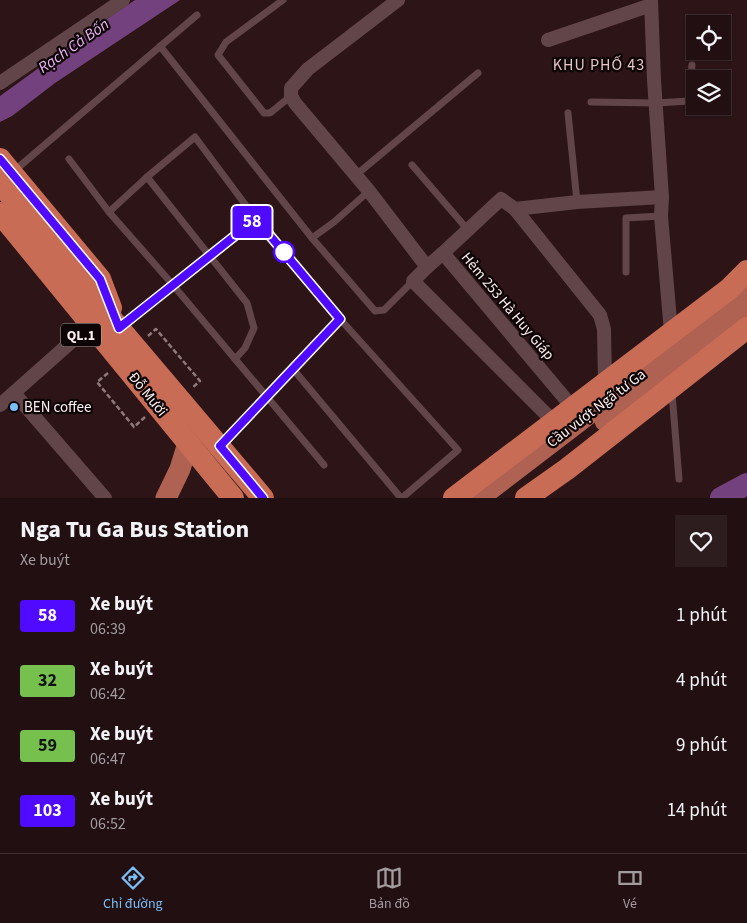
<!DOCTYPE html>
<html lang="vi">
<head>
<meta charset="utf-8">
<style>
  body { margin:0; font-family:"Source Sans 3",sans-serif; background:#2d1d1f; color:#f1f3f6; height:100vh; display:flex; flex-direction:column; font-size:19px; white-space:nowrap }
  * { box-sizing:border-box; margin:0 }
  p { font-size:16px; color:#a29c9f }
  .icon { flex:none; width:28px; height:28px; fill:none; stroke:currentColor; stroke-width:2; stroke-linecap:round; stroke-linejoin:round }
  .map { position:relative; height:498px; overflow:hidden }
  .sheet { display:flex; flex-direction:column; background:#210f11; flex:1 }
  .sheet>* { flex:none }
  .badge { padding:0 10px; border-radius:4px; font-size:18px; line-height:32px }
  .buttons { position:absolute; left:686px; top:15px; display:grid; gap:10px }
  .buttons a { display:grid; place-items:center; width:45px; height:45px; border-radius:0px; background:#210f11; box-shadow:0 1px 4px #0004,0 0 0 1px #3e2f31; font-size:25px }
  .map>.badge { position:absolute; translate:-50% -50%; box-shadow:0 0 0 2px #fff }
  .round { display:grid; place-items:center; flex:none; width:52px; height:52px; border-radius:0px; background:#2d1d1f }
  .overview { display:flex; align-items:center; justify-content:space-between; height:85px; padding:0 20px }
  h1 { font-size:24px; font-weight:700; line-height:38px }
  ul { padding:0; list-style:none }
  li { display:flex; align-items:center; gap:15px; height:65px; padding:0 20px }
  li div { flex:1 }
  li b { display:block; font-size:19px }
  li em { font-style:normal }
  li .badge { min-width:55px; font-weight:700; text-align:center }
  .menu { display:flex; justify-content:space-around; align-items:center; height:70px; border-top:1px solid #3e2f31; background:#210f11; font-size:14px; color:#a29c9f }
  .menu a { display:grid; justify-items:center; gap:2px }
  .menu .selected { color:#7abff8 }
  .map>svg:first-child { display:block }
</style>
</head>
<body>
<div class="map">
<svg width="747" height="498" viewBox="0 0 747 498">
  <rect width="100%" height="100%" fill="#2c1417"/>
  <!-- water -->
  <polygon fill="#73417d" points="135,0 180,0 55,83 12,116 0,122 0,96 98,25"/>
  <g fill="none" stroke-linecap="round" stroke-linejoin="round">
    <!-- river -->
    <polyline stroke="#73417d" stroke-width="22" points="721,498 747,484"/>
    <!-- path -->
    <g stroke="#8d797b" stroke-width="2.5" stroke-dasharray="5 2.5" stroke-linecap="butt">
      <polyline points="148,336 156,329 200,381 192,388"/>
      <polyline points="108,373 97,382 134,427 145,417"/>
    </g>
    <!-- service -->
    <g stroke="#624549" stroke-width="7">
      <polyline points="283,0 226,42 218,55 264,113 270,113 291,96"/>
      <polyline points="160,46 312,238 375,311 384,310 413,281"/>
      <polyline points="591,102 656,103 689,101 692,65"/>
      <polyline points="568,113 577,202"/>
      <polyline points="69,159 109,212 173,285 324,465"/>
      <polyline points="412,165 468,230"/>
      <polyline points="14,171 197,15"/>
      <polyline points="356,175 478,73"/>
      <polyline points="147,177 247,303 254,328 245,348 235,359"/>
      <polyline points="109,212 147,177 195,137 256,219 340,319 458,450 402,498"/>
      <polyline points="312,238 334,222 369,191"/>
      <polyline points="626,272 626,218 661,216"/>
      <polyline points="122,326 256,219"/>
      <polyline points="293,369 401,498"/>
      <polyline points="672,393 679,479"/>
      <polyline points="222,444 340,319"/>
    </g>
    <!-- minor -->
    <g stroke="#624549" stroke-width="14">
      <polyline points="398,0 308,69 291,88 291,96 295,103 369,191 427,267"/>
      <polyline points="651,0 654,80 662,197 661,216 671,332"/>
      <polyline points="548,40 651,5"/>
      <polyline points="0,83 123,0"/>
      <polyline points="515,209 577,202 662,197"/>
      <polyline points="443,253 573,408"/>
      <polyline points="14,393 105,498"/>
      <polyline points="0,405 80,334"/>
      <polyline points="554,422 413,281 427,267 443,253 501,199 515,209 600,315 604,329 605,383"/>
    </g>
    <!-- primary -->
    <g stroke="#af6252" stroke-width="21">
      <polyline points="605,421 747,311"/>
      <polyline points="166,498 180,469 188,443"/>
      <polyline points="479,498 713,319 747,290"/>
    </g>
    <!-- trunk -->
    <g stroke="#c86c55" stroke-width="22">
      <polyline points="0,159 100,279 111,308"/>
      <polyline points="0,183 119,328 263,498"/>
      <polyline points="0,213 233,498"/>
      <polyline points="454,498 729,289 747,271"/>
      <polyline points="526,498 567,469 747,328"/>
    </g>
  </g>
  <g fill="none" stroke-linecap="round" stroke-linejoin="round">
    <!-- line casing -->
    <g stroke="#fff" stroke-width="11">
      <polyline id="line" points="0,159 100,279 119,328 256,219 340,319 220,446 263,498"/>
    </g>
    <!-- line -->
    <use href="#line" stroke="#4f0aff" stroke-width="8"/>
  </g>
  <!-- markers -->
  <circle fill="#fff" stroke="#4f0aff" stroke-width="2.5" cx="284" cy="252" r="10"/>
  <circle fill="#7abff8" stroke="#0d0405" stroke-width="2" cx="14" cy="407" r="5"/>
  <g text-anchor="middle" stroke-width="4.5" stroke-linejoin="round" paint-order="stroke">
    <!-- shield labels -->
    <rect fill="#0d0405" stroke="#b5a8aa" stroke-width="1" x="61" y="323.5" width="40" height="23" rx="4"/>
    <g font-size="14" font-weight="bold" fill="#fdeff0">
      <text x="81" y="340">QL.1</text>
    </g>
    <!-- street labels -->
    <g font-size="15" fill="#fdeff0" stroke="#0d0405">
      <text transform="translate(508 306) rotate(50)" y="5">Hẻm 253 Hà Huy Giáp</text>
      <text transform="translate(148 394) rotate(51)" y="5">Đỗ Mười</text>
      <text transform="translate(596 408) rotate(-37)" y="5">Cầu vượt Ngã tư Ga</text>
    </g>
    <!-- poi labels -->
    <g font-size="15" fill="#fdeff0" stroke="#0d0405" text-anchor="start">
      <text x="24" y="412">BEN coffee</text>
    </g>
    <!-- water labels -->
    <g font-size="16" font-style="italic" fill="#edb4f9" stroke="#0d0405">
      <text transform="translate(73 45) rotate(-35)" y="6">Rạch Cả Bốn</text>
    </g>
    <!-- neighbourhood labels -->
    <g font-size="16" letter-spacing="1" fill="#e5c3c7" stroke="#0d0405">
      <text x="599" y="70">KHU PHỐ 43</text>
    </g>
  </g>
</svg>
<div class="buttons">
<a><svg class="icon" aria-label="locate" viewBox="0 0 24 24"><circle cx="12" cy="12" r="6"/><path d="M12 2v4M12 18v4M2 12h4M18 12h4"/></svg></a>
<a><svg class="icon" aria-label="layers" viewBox="0 0 24 24"><path d="M12 4l9 5-9 5-9-5zM3 14l9 5 9-5"/></svg></a>
</div>
<b class="badge" style="left:252px;top:222px;background:#4f0aff;color:#fff">58</b>
</div>
<section class="sheet">
<div class="overview"><div><h1>Nga Tu Ga Bus Station</h1><p>Xe buýt</p></div><a class="round"><svg class="icon" aria-label="heart" viewBox="0 0 24 24"><path d="M12 20l-8-8c-3-5 5-10 8-4 3-6 11-1 8 4z"/></svg></a></div>
<ul>
<li><span class="badge" style="background:#4f0aff;color:#fff">58</span><div><b>Xe buýt</b><p>06:39</p></div><em>1 phút</em></li>
<li><span class="badge" style="background:#76c04d;color:#111">32</span><div><b>Xe buýt</b><p>06:42</p></div><em>4 phút</em></li>
<li><span class="badge" style="background:#76c04d;color:#111">59</span><div><b>Xe buýt</b><p>06:47</p></div><em>9 phút</em></li>
<li><span class="badge" style="background:#4f0aff;color:#fff">103</span><div><b>Xe buýt</b><p>06:52</p></div><em>14 phút</em></li>
</ul>
</section>
<nav class="menu">
<a class="selected"><svg class="icon" aria-label="directions" viewBox="0 0 24 24"><path d="M12 3l9 9-9 9-9-9zM9 14v-3h6M13 9l2 2-2 2"/></svg>Chỉ đường</a>
<a><svg class="icon" aria-label="map" viewBox="0 0 24 24"><path d="M3 6l6-2 6 2 6-2v14l-6 2-6-2-6 2zM9 4v14M15 6v14"/></svg>Bản đồ</a>
<a><svg class="icon" aria-label="tickets" viewBox="0 0 24 24"><path d="M3 7h18v10H3zM15 7v10"/></svg>Vé</a>
</nav>
</body>
</html>
